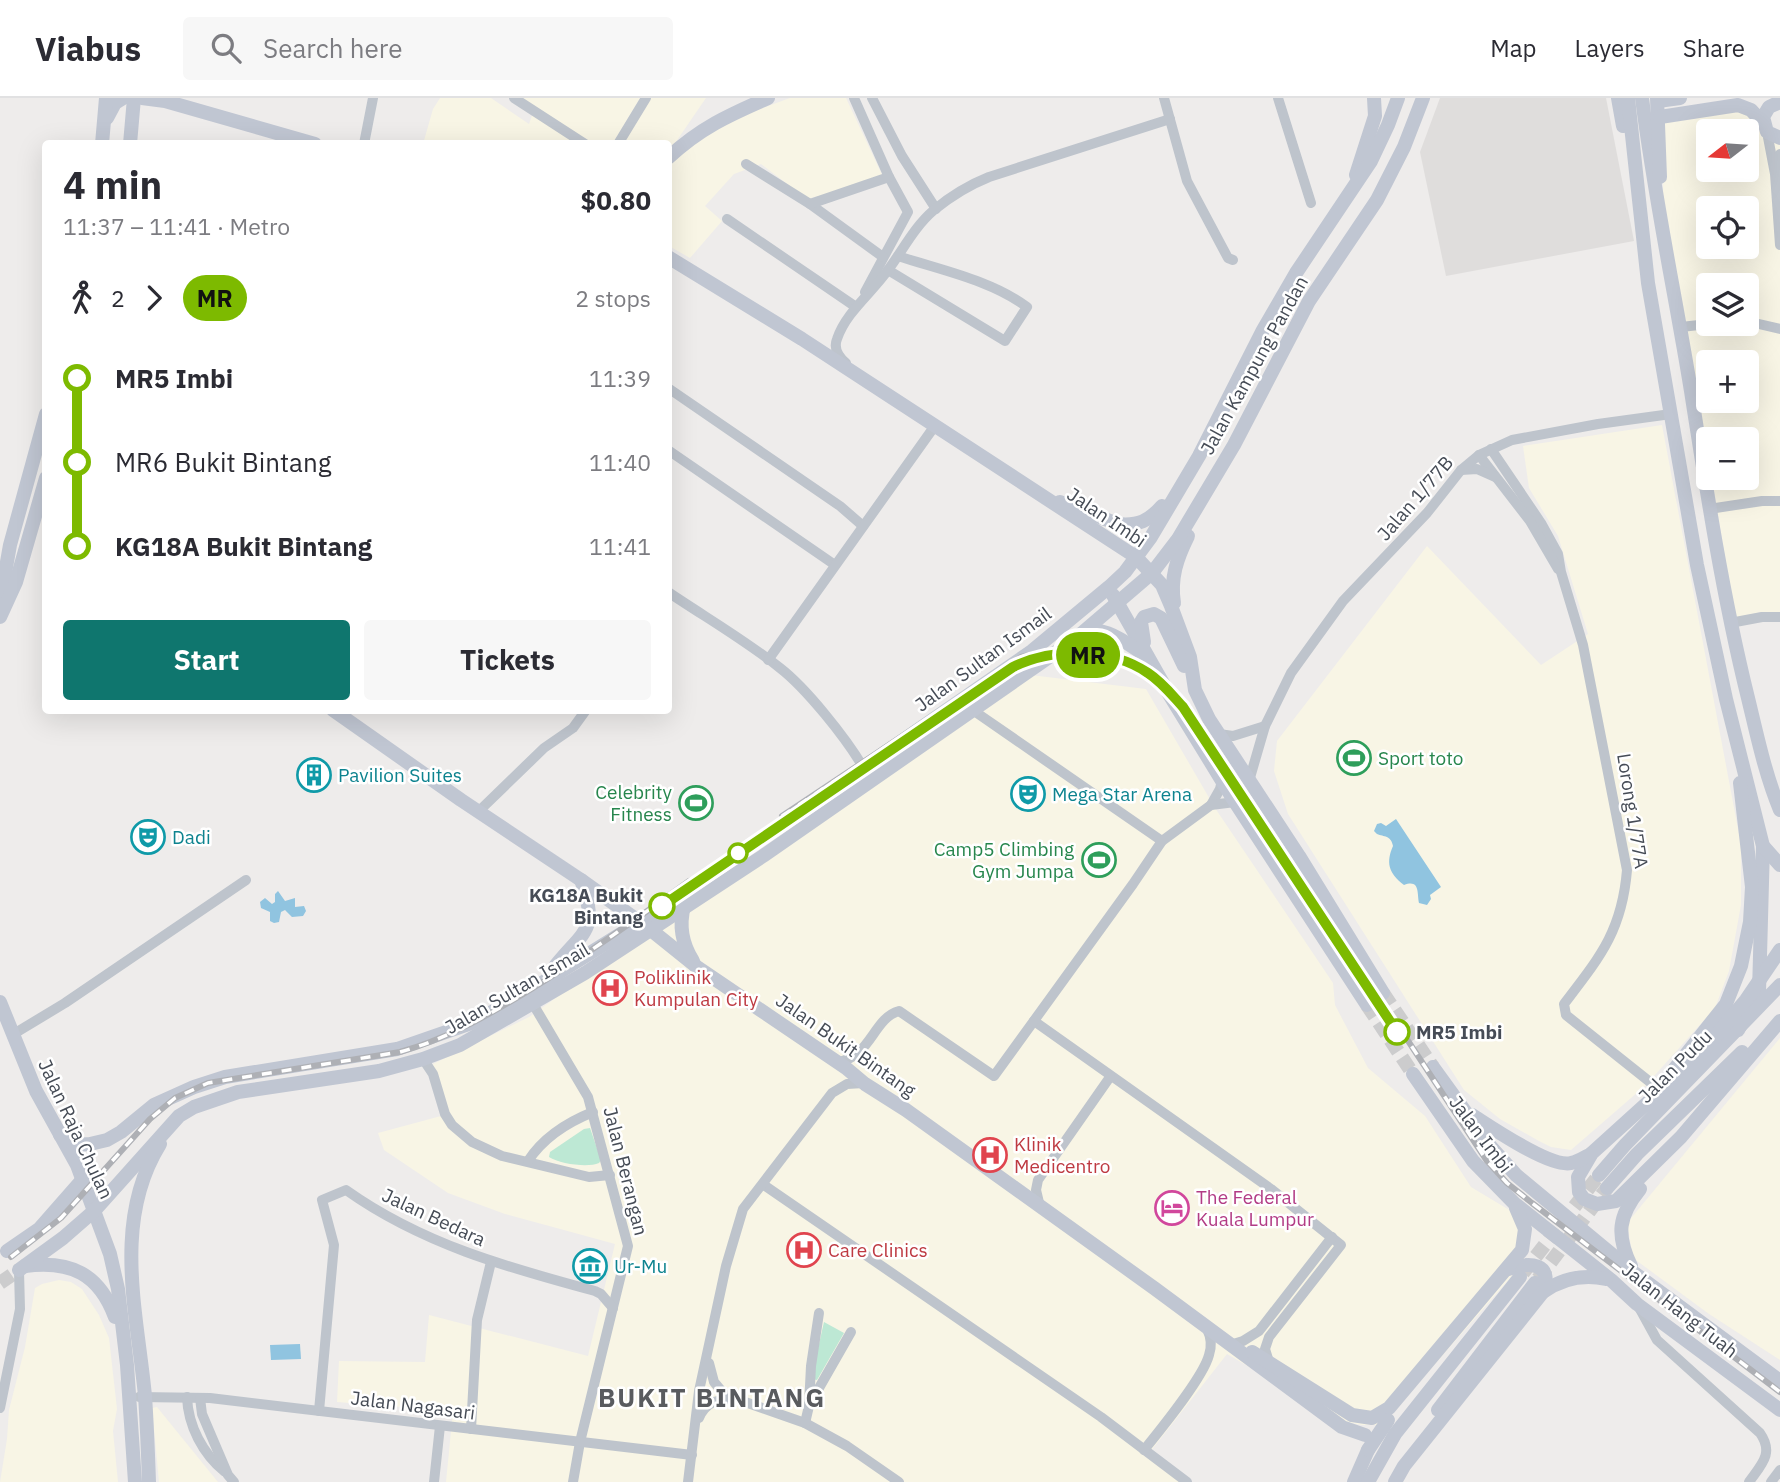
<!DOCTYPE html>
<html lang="en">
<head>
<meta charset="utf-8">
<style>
  body { margin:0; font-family:"IBM Plex Sans",sans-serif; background:#f7f7f7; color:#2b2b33; height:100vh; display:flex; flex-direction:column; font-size:26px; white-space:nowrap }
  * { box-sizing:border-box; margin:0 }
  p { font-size:23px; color:#7c7c81 }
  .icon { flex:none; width:38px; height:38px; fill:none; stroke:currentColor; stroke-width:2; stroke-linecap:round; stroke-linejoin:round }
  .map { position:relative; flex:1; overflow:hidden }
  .panel { position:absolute; left:42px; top:42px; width:630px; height:574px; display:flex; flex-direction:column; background:#fff; border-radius:7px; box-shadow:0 7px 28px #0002 }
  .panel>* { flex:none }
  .badge { padding:0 14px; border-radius:23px; font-size:24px; line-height:46px }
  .needle { width:46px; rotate:253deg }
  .tools { position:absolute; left:1696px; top:21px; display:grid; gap:14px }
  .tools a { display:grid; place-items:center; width:63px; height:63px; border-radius:7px; background:#fff; box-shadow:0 7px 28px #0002; font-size:35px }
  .map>.badge { position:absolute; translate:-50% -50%; box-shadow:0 0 0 4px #fff }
  .legs { display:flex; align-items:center; gap:10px; height:77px; padding:0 21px; font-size:23px }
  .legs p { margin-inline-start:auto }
  .head { display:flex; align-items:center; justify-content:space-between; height:119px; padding:0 21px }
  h1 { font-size:38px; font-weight:800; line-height:52px }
  .cta { display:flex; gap:14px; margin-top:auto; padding:14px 21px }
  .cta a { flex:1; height:80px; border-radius:7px; background:#0f766e; color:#fff; font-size:28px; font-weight:800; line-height:80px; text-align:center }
  .cta a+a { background:#f7f7f7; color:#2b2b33 }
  ul { padding:0 21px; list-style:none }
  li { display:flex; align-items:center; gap:24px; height:84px; font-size:26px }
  li i { display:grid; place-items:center; width:10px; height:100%; margin:0 9px; background:currentColor }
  li i::after { content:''; width:18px; height:18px; margin:-9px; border:5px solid; border-radius:50%; background:#fff }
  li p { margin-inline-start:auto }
  li:first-child i { background:linear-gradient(#0000 50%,currentColor 0) }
  li:last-child i { background:linear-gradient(currentColor 50%,#0000 0) }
  header { display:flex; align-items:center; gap:42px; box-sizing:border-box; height:98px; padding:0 35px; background:#fff; border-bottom:2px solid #e1e1e2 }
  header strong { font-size:33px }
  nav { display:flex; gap:38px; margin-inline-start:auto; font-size:24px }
  .search { width:490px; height:63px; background:#f7f7f7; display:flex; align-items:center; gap:18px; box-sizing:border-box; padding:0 24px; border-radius:7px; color:#7c7c81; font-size:26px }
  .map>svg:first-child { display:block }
</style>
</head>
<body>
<header>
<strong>Viabus</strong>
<div class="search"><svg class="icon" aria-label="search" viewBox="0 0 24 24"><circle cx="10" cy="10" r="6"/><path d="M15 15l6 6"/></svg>Search here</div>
<nav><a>Map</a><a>Layers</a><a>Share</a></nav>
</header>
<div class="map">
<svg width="1780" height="1384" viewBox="0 0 1780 1384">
  <rect width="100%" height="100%" fill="#eeeceb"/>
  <!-- commercial -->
  <g fill="#f8f5e5" fill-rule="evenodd">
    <polygon points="440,0 491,0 529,26 535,9 521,0 640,0 613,45 423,46 433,11"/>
    <polygon points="646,0 706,0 669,54 668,46 620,46"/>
    <polygon points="790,0 846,0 884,81 807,101 761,66 734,76 705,108 722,123 690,160 669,148 669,66 721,25"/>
    <path d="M1737,13L1750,19L1780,45V515L1761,514L1735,520L1712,380H1746V341H1708V357L1663,99L1664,24ZM1708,33H1746V72H1708ZM1708,110H1746V149H1708ZM1708,187H1746V226H1708ZM1708,264H1746V303H1708Z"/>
    <polygon points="1662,327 1741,747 1741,807 1729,873 1715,910 1646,987 1571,1052 1551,1049 1539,1043 1500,1021 1464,992 1288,716 1274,673 1277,643 1427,448 1541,567 1588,536 1558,438 1529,390 1523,348"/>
    <polygon points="1013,575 1146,591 1215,710 1333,885 1335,907 1368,970 1425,1018 1471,1089 1531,1125 1529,1147 1523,1165 1382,1327 1362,1327 1342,1323 1227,1256 1150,1354 1192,1384 446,1384 453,1313 337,1304 339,1263 425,1264 429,1217 588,1258 615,1146 505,1116 448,1095 384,1052 378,1035 441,1018 433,966 529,919"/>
    <polygon points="1780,940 1780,1262 1709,1216 1633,1160 1627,1125"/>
    <polygon points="59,1182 71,1184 82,1191 99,1217 109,1240 117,1311 113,1333 118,1384 0,1384 7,1341 9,1312 25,1249 35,1190 42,1186"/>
    <polygon points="157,1309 218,1384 159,1384 152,1310"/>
  </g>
  <!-- education -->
  <polygon fill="#dfdddc" points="1440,0 1606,0 1634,143 1446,178 1420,54"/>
  <!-- green -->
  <g fill="#bde8d4">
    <path d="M590,1030L601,1062L599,1065C588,1070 560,1066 549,1059L550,1054L584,1031Z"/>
    <polygon points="824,1224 844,1235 817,1282 811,1281"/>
  </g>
  <!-- water -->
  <g fill="#90c4e0">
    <path d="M1396,721L1441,789L1430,797L1431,801L1427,807L1419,805C1417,795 1420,781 1404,787C1388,775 1386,764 1393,748C1391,737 1384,739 1377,736L1374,733L1377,726L1381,725L1386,728Z"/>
    <polygon points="278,793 285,803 295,800 295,809 304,808 306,813 303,818 292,819 285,812 281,814 279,824 274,825 270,823 270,814 261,810 260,804 265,800 272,806 275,804 275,796"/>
    <polygon points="300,1246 301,1261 271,1262 270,1247"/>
  </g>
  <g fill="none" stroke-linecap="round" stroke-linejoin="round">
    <!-- secondary-tunnel -->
    <g stroke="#cccccd" stroke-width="14" stroke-dasharray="14 7" stroke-linecap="butt">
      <polyline points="1383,895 1433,969"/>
      <polyline points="1367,907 1413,976"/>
      <polyline points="1523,1175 1599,1077"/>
      <polyline points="1538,1181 1607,1090"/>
      <polyline points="0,1185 19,1172"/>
    </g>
    <!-- street -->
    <g stroke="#bec4cc" stroke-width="10">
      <polyline points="514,0 585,46"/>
      <polyline points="854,0 889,79 908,114 865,194"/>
      <polyline points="872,0 902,58 936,111"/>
      <polyline points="1164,0 1187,83 1228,160 1233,162"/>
      <polyline points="1278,0 1311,105"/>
      <polyline points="1767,34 1775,76 1780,147"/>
      <polyline points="364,46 373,0"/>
      <polyline points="618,46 646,0"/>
      <polyline points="746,66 810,106 883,159"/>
      <polyline points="1776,72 1780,56"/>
      <polyline points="810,106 889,79"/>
      <polyline points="727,121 856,209"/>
      <path d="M888,172L1005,243L1027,209C991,182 940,172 898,158"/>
      <polyline points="1746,223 1780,231"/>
      <polyline points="1681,229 1708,226"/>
      <path d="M846,265C839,259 833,251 837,241C846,214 872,195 888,172C903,152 914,129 934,112C951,98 969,87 989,79L1170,21"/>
      <polyline points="668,290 840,408 863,428"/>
      <path d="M1491,351L1541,425L1558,456L1561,474L1583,547L1627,772C1622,833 1600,859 1564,906L1566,917L1660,992"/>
      <polyline points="668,352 835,467"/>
      <polyline points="1479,357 1530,423 1558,471"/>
      <polyline points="1461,372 1477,371 1495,379"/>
      <polyline points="1709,411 1762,403 1780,403"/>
      <path d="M668,494C705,519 745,542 780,570C806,590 846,640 863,669"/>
      <polyline points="1730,525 1762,519 1780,519"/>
      <polyline points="768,562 934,329"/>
      <polyline points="974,613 1162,743"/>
      <polyline points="1219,636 1233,638 1265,628"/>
      <polyline points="1249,683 1265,628 1291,575 1343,503 1427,415 1461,372 1479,357 1512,342 1598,326 1671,316"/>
      <polyline points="1211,707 1220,691 1222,682"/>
      <polyline points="479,713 544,650 573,630 586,612"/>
      <polyline points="533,906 588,999 628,1148 580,1344 573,1384"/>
      <polyline points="1034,923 1271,1091 1341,1147 1269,1239 1265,1251 1269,1264"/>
      <polyline points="12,937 65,905 246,782"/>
      <polyline points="423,961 433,976 445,1016 452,1027 472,1044 502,1058 589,1079 610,1077"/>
      <path d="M837,964C871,960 873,920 899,913L994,978L1133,786L1162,743L1211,707L1235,704"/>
      <path d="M528,1063C543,1040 568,1024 593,1014"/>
      <polyline points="764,1087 1101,1319 1187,1384"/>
      <polyline points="1040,1109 1036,1092 1038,1082 1110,979"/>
      <path d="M1640,1211L1657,1242L1760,1335C1774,1355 1762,1366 1749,1384"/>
      <polyline points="1230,1247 1243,1243 1259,1233 1332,1139"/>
      <polyline points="709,1265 714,1284 725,1297 805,1325 847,1348 899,1384"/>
      <polyline points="139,1299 210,1300 692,1357"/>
      <path d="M187,1299C188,1328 203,1356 225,1374"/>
      <polyline points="200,1300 202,1316 228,1377 234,1384"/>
      <polyline points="811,1304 851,1234"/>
      <polyline points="0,1310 20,1211 19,1173"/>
      <path d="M319,1313L334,1147L322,1102L346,1092C422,1146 506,1169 595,1193L601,1196L613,1210"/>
      <path d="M699,1320C705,1305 717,1301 732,1301"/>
      <polyline points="805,1325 809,1308 811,1268 819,1215"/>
      <polyline points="471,1331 477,1222 491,1164"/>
      <path d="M1144,1352C1160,1332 1203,1280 1209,1257C1212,1248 1211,1239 1207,1231"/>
      <polyline points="434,1384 440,1328"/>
      <polyline points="688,1384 699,1293 726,1168 743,1111 832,995 847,986 864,985"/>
      <polyline points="1771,1384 1780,1372"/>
    </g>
    <!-- secondary -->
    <g stroke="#c0c6d2" stroke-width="14">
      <polyline points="142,0 165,3 315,46"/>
      <polyline points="1618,0 1623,28"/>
      <polyline points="1628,0 1648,185 1697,467 1726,601 1763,748 1759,894 1738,932"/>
      <path d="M1642,0C1654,98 1675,195 1691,293C1707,396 1723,499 1748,600C1757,637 1765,676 1780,712"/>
      <polyline points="1657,0 1660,79"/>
      <polyline points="1658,3 1680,0"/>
      <polyline points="1780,4 1769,9 1763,19 1767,34 1780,40"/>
      <polyline points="1660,19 1738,7 1751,12 1763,25"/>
      <polyline points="107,20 115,5 123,0"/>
      <polyline points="102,46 106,0"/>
      <polyline points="130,46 134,0"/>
      <path d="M668,60C700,30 729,17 768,0"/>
      <polyline points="1356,77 1375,18 1374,0"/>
      <polyline points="668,159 802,241 1136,459 1162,487 1171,508 1190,559 1195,592 1209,621 1299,758 1383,895"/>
      <path d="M1060,404L1118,426C1138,428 1149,423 1162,408"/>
      <polyline points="1113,497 1169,596 1235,704 1367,907"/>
      <polyline points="0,503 10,447 46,316"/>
      <path d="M1174,505C1170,480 1177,460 1188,438"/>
      <polyline points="0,519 16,484 46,380"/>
      <path d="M1081,537C1102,523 1128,547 1147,558"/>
      <polyline points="1144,544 1141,524 1144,519 1154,516 1161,520 1184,568"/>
      <polyline points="333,612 461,702 581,782 651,832 697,869 846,970 865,986 906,1012 1154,1190 1342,1329 1365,1337"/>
      <polyline points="1763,748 1780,767"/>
      <path d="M684,808C679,827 682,846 693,863"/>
      <path d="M553,871C583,832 600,835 581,782"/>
      <polyline points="0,904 36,993 77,1067 110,1156 118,1191 127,1267 135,1384"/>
      <polyline points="1697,960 1592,1055 1578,1079 1579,1094 1584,1101 1597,1106 1616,1103 1681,1039 1780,923"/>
      <polyline points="1433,969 1491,1049 1516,1077 1633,1174 1780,1283"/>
      <polyline points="1413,976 1473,1063 1514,1105 1611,1182 1637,1206 1780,1312"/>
      <polyline points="1668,979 1726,906 1741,868 1750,824 1752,789 1740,685"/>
      <path d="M1472,1017C1491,1029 1550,1070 1571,1065C1578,1064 1585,1059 1591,1056"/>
      <polyline points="60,1037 76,1047 90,1046 107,1042 121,1034 154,1007 194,989 225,979 397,951 469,926 513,903 640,824 1032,553 1109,489 1125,474 1151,439 1199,358 1263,232 1296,175 1371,63 1388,27 1398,0"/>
      <polyline points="1599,1077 1625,1047 1780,887"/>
      <polyline points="1607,1090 1637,1056 1742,954"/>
      <polyline points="7,1153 39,1131 82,1082"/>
      <path d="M25,1168C71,1162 99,1176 115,1219"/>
      <path d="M1631,1168C1616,1137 1618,1118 1640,1091"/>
      <path d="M1508,1171C1529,1164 1554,1164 1543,1194"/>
      <polyline points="19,1172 63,1140 94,1113 179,1018 194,1009 238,994 379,973 423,961 460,947 585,875 763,758 1075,541 1152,475 1178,441 1234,347 1309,203 1377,102 1404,49 1423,0"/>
      <polyline points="1252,1254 1352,1317 1372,1320 1389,1310 1522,1152 1525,1131 1516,1110"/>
      <polyline points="1438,1312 1535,1185"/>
      <path d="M149,1384C148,1355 147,1327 145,1298C137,1214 112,1123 160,1046"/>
      <polyline points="1354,1384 1368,1352"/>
      <polyline points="1368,1384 1395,1336 1520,1179"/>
      <path d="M1395,1384L1404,1368L1543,1194C1563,1180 1583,1176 1606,1181"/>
    </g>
    <!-- rail casing -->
    <g stroke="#aeb0b5" stroke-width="6">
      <g id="rail">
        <path d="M782,718L1021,559C1090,541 1142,553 1188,608L1487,1063L1507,1085L1532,1105L1780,1294"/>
        <path d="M11,1159L61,1120L150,1021L175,1000L208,985L400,954C446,941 485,919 525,895C582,860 635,822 689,783"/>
      </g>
    </g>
    <!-- rail -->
    <use href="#rail" stroke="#fff" stroke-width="3.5" stroke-dasharray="10" stroke-linecap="butt"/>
    <!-- secondary-bridge -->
    <g stroke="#c0c6d2" stroke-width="14">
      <polyline points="1697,960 1746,902 1780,852"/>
      <polyline points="1368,1352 1388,1322"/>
    </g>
  </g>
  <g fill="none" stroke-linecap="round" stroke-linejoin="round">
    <!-- line-1 casing -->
    <g stroke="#fff" stroke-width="16">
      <path id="line-1" d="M662,808L1013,569C1052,550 1110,549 1148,575C1162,584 1172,597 1183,609L1397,934"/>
    </g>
    <!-- line-1 -->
    <use href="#line-1" stroke="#7dba00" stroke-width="10"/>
  </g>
  <!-- icons -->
  <defs>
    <g id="stadium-ring" transform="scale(1.75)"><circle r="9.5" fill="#fff" stroke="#2e9e5b" stroke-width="1.5"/><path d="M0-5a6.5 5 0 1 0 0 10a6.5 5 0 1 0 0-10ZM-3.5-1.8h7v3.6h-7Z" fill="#2e9e5b"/></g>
    <g id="building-ring" transform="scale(1.75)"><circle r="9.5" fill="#fff" stroke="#0f9aa8" stroke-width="1.5"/><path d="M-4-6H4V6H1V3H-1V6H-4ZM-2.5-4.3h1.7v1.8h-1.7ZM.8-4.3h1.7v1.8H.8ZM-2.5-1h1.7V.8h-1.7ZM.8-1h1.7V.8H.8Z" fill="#0f9aa8"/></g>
    <g id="theatre-ring" transform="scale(1.75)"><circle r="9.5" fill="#fff" stroke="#0f9aa8" stroke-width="1.5"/><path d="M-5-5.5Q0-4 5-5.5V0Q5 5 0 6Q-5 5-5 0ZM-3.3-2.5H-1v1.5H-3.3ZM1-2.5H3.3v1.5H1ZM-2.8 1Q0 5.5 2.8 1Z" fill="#0f9aa8"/></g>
    <g id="hospital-ring" transform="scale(1.75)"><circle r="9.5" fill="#fff" stroke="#e0444e" stroke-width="1.5"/><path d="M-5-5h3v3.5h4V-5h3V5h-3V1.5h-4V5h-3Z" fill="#e0444e"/></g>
    <g id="hotel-ring" transform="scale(1.75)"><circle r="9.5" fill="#fff" stroke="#d1479c" stroke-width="1.5"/><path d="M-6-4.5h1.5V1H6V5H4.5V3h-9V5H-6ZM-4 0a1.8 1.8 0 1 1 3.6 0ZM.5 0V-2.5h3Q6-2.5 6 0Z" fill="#d1479c"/></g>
    <g id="museum-ring" transform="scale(1.75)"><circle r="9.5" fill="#fff" stroke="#0f9aa8" stroke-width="1.5"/><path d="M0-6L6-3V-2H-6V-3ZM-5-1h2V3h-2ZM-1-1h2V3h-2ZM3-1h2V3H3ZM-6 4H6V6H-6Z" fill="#0f9aa8"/></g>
  </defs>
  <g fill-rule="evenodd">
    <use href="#stadium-ring" x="1354" y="660"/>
    <use href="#building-ring" x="314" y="677"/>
    <use href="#theatre-ring" x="1028" y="696"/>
    <use href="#stadium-ring" x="696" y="705"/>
    <use href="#theatre-ring" x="148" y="739"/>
    <use href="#stadium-ring" x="1099" y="762"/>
    <use href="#hospital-ring" x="610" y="890"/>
    <use href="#hospital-ring" x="990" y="1057"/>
    <use href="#hotel-ring" x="1172" y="1110"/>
    <use href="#hospital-ring" x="804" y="1152"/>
    <use href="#museum-ring" x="590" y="1168"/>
  </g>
  <!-- markers -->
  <g fill="#fff" stroke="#7dba00" stroke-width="3.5">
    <circle cx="738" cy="755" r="9"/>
    <circle cx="662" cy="808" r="12"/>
    <circle cx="1397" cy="934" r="12"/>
  </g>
  <g text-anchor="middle" stroke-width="5" stroke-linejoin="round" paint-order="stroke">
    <!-- street labels -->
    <g font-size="19" fill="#464c56" stroke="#fff">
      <text transform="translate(1254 267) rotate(-61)" y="7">Jalan Kampung Pandan</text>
      <text transform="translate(1415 400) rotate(-49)" y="7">Jalan 1/77B</text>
      <text transform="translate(1107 419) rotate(34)" y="7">Jalan Imbi</text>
      <text transform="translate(983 561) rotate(-36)" y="7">Jalan Sultan Ismail</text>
      <text transform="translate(1633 713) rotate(81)" y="7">Lorong 1/77A</text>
      <text transform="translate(517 890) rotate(-30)" y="7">Jalan Sultan Ismail</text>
      <text transform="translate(846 947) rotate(35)" y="7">Jalan Bukit Bintang</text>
      <text transform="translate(1675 968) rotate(-45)" y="7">Jalan Pudu</text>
      <text transform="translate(76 1031) rotate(65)" y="7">Jalan Raja Chulan</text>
      <text transform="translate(1481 1036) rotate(53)" y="7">Jalan Imbi</text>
      <text transform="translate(626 1073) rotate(76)" y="7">Jalan Berangan</text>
      <text transform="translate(434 1119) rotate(25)" y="7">Jalan Bedara</text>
      <text transform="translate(1680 1212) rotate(38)" y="7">Jalan Hang Tuah</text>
      <text transform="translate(413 1307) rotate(7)" y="7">Jalan Nagasari</text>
    </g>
    <!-- leisure labels -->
    <g font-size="19" fill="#27864d" stroke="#fff" text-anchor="end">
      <text x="1378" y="667" text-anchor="start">Sport toto</text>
      <text x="672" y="701">Celebrity<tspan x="672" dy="22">Fitness</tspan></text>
      <text x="1074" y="758">Camp5 Climbing<tspan x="1074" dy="22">Gym Jumpa</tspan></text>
    </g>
    <!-- culture labels -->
    <g font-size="19" fill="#0d838f" stroke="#fff" text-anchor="start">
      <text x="338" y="684">Pavilion Suites</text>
      <text x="1052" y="703">Mega Star Arena</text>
      <text x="172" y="746">Dadi</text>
      <text x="614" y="1175">Ur-Mu</text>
    </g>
    <!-- stop labels -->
    <g font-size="19" font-weight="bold" fill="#464c56" stroke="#fff" text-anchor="end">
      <text x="643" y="804">KG18A Bukit<tspan x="643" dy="22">Bintang</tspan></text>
      <text x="1416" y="941" text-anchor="start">MR5 Imbi</text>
    </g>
    <!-- health labels -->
    <g font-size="19" fill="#be3a42" stroke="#fff" text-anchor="start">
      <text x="634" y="886">Poliklinik<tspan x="634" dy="22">Kumpulan City</tspan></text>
      <text x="1014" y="1053">Klinik<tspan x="1014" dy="22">Medicentro</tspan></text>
      <text x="828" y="1159">Care Clinics</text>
    </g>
    <!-- hotel labels -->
    <g font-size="19" fill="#b23c85" stroke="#fff" text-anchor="start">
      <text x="1196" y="1106">The Federal<tspan x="1196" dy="22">Kuala Lumpur</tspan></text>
    </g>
    <!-- district labels -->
    <g font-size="26" font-weight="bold" letter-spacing="2" fill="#595b5f" stroke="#fff">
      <text x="712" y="1309">BUKIT BINTANG</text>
    </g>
  </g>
</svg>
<div class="tools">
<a><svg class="needle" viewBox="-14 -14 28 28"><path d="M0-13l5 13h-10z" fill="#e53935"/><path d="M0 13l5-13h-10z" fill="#7c7c81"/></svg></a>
<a><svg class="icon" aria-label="locate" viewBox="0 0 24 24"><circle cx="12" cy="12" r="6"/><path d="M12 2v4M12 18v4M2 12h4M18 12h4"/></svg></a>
<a><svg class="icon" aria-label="layers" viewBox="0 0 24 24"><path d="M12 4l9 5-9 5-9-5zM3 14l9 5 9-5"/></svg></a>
<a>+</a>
<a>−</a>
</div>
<b class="badge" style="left:1088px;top:557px;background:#7dba00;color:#111">MR</b>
<section class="panel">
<div class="head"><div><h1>4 min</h1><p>11:37 – 11:41 · Metro</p></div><b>$0.80</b></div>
<div class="legs"><svg class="icon" aria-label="walk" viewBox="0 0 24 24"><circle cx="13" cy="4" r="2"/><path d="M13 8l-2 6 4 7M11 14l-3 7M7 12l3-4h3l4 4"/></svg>2<svg class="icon" aria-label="forward" viewBox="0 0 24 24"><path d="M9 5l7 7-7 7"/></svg><b class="badge" style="background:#7dba00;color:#111">MR</b><p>2 stops</p></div>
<ul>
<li><i style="color:#7dba00"></i><b>MR5 Imbi</b><p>11:39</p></li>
<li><i style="color:#7dba00"></i><span>MR6 Bukit Bintang</span><p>11:40</p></li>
<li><i style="color:#7dba00"></i><b>KG18A Bukit Bintang</b><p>11:41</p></li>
</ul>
<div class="cta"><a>Start</a><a>Tickets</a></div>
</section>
</div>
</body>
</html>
